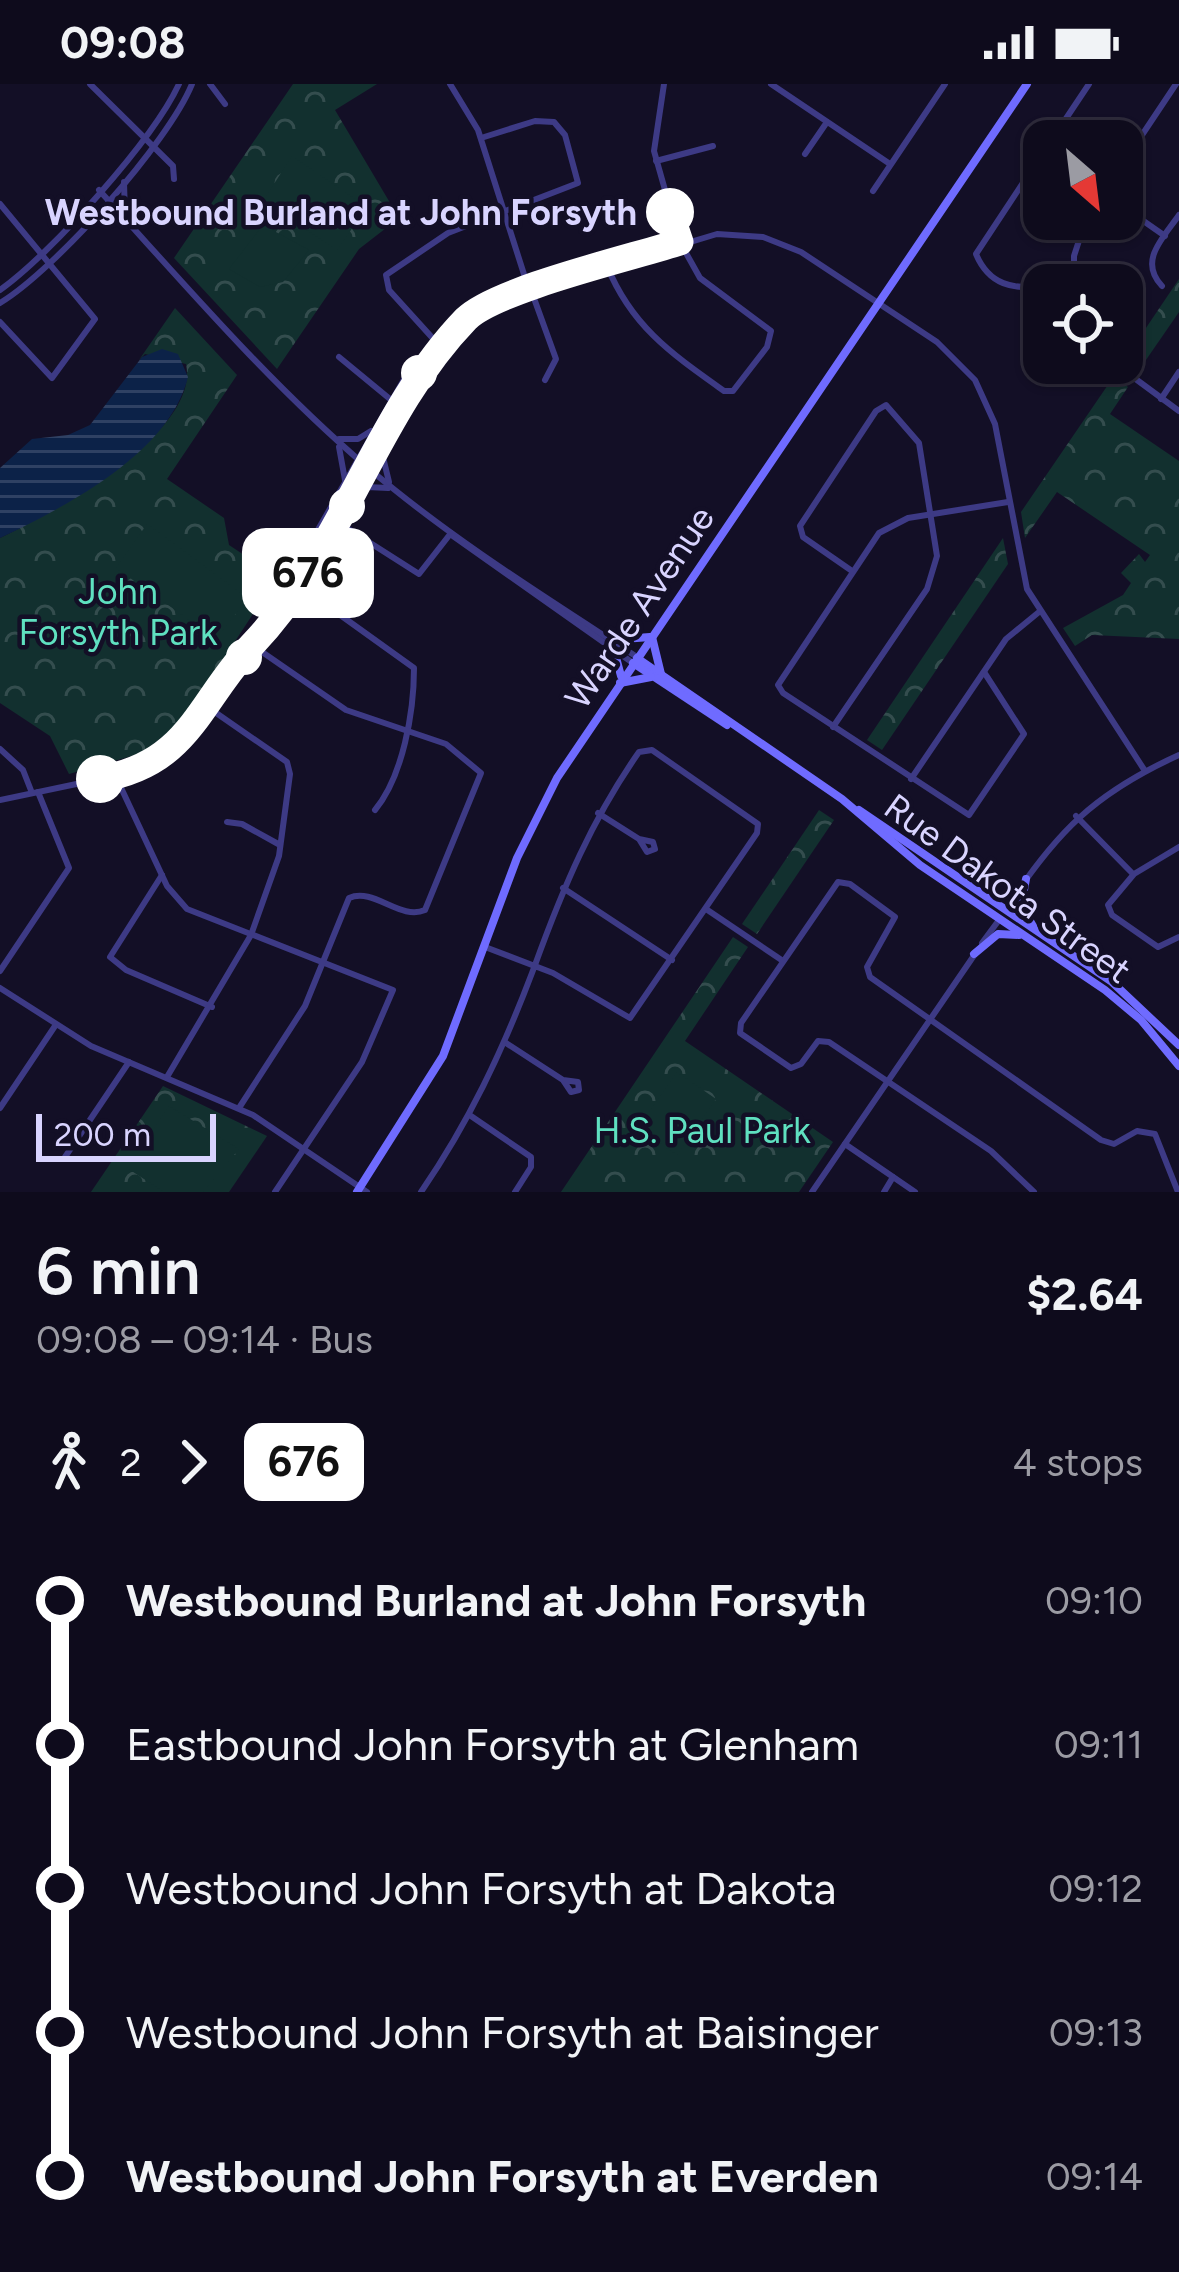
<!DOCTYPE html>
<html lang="en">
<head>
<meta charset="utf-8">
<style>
  body { margin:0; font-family:Figtree,sans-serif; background:#1c1929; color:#f1f3f6; height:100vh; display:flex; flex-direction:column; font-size:45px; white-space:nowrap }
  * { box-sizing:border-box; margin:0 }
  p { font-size:39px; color:#9b9ba3 }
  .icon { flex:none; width:66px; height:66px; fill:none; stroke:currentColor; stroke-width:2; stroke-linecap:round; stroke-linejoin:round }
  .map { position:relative; height:1108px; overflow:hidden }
  .side { display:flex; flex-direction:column; background:#0e0b1c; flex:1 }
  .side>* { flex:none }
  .badge { padding:0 24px; border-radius:18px; font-size:42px; line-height:78px }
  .needle { width:78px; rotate:152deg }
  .fabs { position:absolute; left:1023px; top:36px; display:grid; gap:24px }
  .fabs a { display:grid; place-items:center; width:120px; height:120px; border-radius:24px; background:#0e0b1c; box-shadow:0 3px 9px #0004,0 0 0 3px #2e2b3b; font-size:60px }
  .scale { position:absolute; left:36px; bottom:30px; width:180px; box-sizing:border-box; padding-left:12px; border:6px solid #d9d4ff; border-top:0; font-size:33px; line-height:42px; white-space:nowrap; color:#d9d4ff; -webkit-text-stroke:9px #130f26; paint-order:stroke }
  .map>.badge { position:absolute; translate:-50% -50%; box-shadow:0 0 0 6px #fff }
  .legs { display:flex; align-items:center; gap:18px; height:132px; padding:0 36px; font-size:39px }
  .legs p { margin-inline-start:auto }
  .overview { display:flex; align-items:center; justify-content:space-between; height:204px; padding:0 36px }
  h1 { font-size:66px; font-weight:600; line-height:90px }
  ul { padding:0 36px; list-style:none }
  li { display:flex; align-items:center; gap:42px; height:144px; font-size:45px }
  li i { display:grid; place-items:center; width:18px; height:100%; margin:0 15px; background:currentColor }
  li i::after { content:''; width:30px; height:30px; margin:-15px; border:9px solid; border-radius:50%; background:#0e0b1c }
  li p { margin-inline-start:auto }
  li:first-child i { background:linear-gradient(#0000 50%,currentColor 0) }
  li:last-child i { background:linear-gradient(currentColor 50%,#0000 0) }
  .status { display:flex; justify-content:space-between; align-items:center; height:84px; padding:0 60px; background:#0e0b1c; direction:ltr }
  .status svg { height:33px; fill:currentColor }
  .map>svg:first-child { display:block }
</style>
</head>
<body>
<div class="status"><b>09:08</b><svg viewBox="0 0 49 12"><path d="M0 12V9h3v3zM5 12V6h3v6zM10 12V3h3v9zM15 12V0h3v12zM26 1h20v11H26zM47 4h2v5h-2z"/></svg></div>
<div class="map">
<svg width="1179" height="1108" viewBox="0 0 1179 1108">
  <defs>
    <pattern id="park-crowns" width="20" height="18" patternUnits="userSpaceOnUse" patternTransform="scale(3)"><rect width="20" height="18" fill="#12302f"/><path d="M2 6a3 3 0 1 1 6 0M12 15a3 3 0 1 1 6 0" fill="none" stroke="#344d4e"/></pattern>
    <pattern id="water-rules" width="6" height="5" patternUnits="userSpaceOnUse" patternTransform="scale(3)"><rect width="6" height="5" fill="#0c2248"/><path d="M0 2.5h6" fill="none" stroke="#2f4163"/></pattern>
  </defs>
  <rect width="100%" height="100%" fill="#130f26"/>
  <!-- park -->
  <g fill="url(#park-crowns)">
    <polygon points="293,0 377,0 335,26 399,134 359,165 277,285 174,174"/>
    <polygon points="1179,195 1179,228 1137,289 1123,278"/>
    <path d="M175,224L237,291L167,395L224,434L229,461L277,493L183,637L142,669L69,690L50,652L0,619V454C50,430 201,349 186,280L145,270L139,276Z"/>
    <polygon points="1114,292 1128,303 1110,330 1179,377 1179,555 1092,551 1075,562 1063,544 1123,511 1131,499 1121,489 1139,470 1145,478 1150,471 1057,408 1025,454 1021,428"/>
    <polygon points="1003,454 1008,480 882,666 867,656"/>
    <polygon points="819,726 834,736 757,850 742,840"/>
    <polygon points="733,853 748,863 685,957 833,1058 799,1108 561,1108"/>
    <polygon points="163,1002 267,1052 229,1108 91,1108"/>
  </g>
  <!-- pitch -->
  <g fill="#12302f">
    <polygon points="292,72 367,123 337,166 263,117"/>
    <polygon points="263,141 309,166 283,198 260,203 229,185"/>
    <polygon points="147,440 248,514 216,555 116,484"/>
    <polygon points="677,988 716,1015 677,1071 638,1044"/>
    <polygon points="169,1022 239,1065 203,1108 164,1108 127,1084"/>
  </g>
  <!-- water -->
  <path fill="url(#water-rules)" d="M162,265L178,270L188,293C169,370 65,423 0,454V384L32,355L68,351L90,341L142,273Z"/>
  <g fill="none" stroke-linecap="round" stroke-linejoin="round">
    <!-- minor -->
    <g stroke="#3d3a85" stroke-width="6">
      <polyline points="90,0 173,82 174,95"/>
      <polyline points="210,0 225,20"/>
      <polyline points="450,0 478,46 529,206"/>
      <polyline points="771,0 890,80"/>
      <polyline points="1051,57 1089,0"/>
      <path d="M1044,67L976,170C989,201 1013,206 1044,202"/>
      <polyline points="805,70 827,38"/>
      <polyline points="656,77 713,62"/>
      <polyline points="1122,81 1176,0"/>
      <polyline points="873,107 945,0"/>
      <polyline points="0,120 95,235 52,294 0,238"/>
      <polyline points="1122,122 1165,152"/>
      <path d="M607,182C632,243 672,270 724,307H733L767,263L771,247L700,194L681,160"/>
      <polyline points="1051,201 1074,198"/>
      <polyline points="1074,201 1074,172 1086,135"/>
      <path d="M1162,202C1138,177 1163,154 1179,131"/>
      <polyline points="531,206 556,275 545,296"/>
      <polyline points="437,259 389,206 386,191 448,149 578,99 565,51 554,38 535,37 481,54"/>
      <polyline points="339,273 396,320"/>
      <polyline points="1114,279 1179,327"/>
      <polyline points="1161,315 1179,288"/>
      <polyline points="339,439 419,490 451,449"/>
      <path d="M290,495L414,584C414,628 403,692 375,726"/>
      <polyline points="984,588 1024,650 969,731 783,609 778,601 879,449 908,434 1008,418"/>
      <polyline points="833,643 927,505 937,472 919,359 886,321 876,327 800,442 803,453 852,487"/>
      <polyline points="0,665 23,686 32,709"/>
      <polyline points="116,693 167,802 187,825 393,906 362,978 275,1108"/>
      <polyline points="911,695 1006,555 1039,528"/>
      <polyline points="598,729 639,755 647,768 655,765 653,758 639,755"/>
      <polyline points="1076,732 1132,789"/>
      <polyline points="227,738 242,740 280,761"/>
      <polyline points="1179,763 1134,790 1108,821 1112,831 1158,863 1179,853"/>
      <polyline points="162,791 110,873 126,886 212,923"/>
      <polyline points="563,804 672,876"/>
      <polyline points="706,825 783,877"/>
      <polyline points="0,887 69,784 38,708"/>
      <polyline points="0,904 91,962 253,1031 367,1108"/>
      <polyline points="506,959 563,996 571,1008 579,1006 578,998 563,996"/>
      <polyline points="167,993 251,851 279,772 290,690 287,678 209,624"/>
      <polyline points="0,1024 55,942"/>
      <path d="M239,1024L305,922L349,814C374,803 400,837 425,826L481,689L446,660L346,626L252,561"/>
      <polyline points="471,1032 531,1073 531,1083 515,1108"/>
      <polyline points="845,1060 915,1108"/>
      <polyline points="65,1073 129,978"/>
      <path d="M421,1108C469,1038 502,968 532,889L535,881C563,804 592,735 639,668L652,666L758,740L757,749L630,934L553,889L485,863"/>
      <polyline points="884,1108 893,1093"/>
      <polyline points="1034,1108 991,1067 829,958 818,957 801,980 791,984 740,949 741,939 838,798 850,800 895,833 867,883 870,893 1101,1056 1114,1060 1137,1047 1155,1050 1178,1108"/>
    </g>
    <!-- tertiary -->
    <g stroke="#3d3a85" stroke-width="6">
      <polyline points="664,0 654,67 680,159"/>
      <polyline points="124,98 125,132"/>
      <path d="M99,106C185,201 269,299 367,383C450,454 545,513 637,573"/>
      <polyline points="93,134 121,136"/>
      <path d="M0,206C51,170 153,56 179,0"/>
      <path d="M0,219C55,186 168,59 192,0"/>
      <polyline points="339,355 358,355 371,347"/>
      <polyline points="339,363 345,396"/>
      <polyline points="381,365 389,398"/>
      <polyline points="356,411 367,403 388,404"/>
      <polyline points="453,452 633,579"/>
      <polyline points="255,559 339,439 426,279 465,236"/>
      <polyline points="0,716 124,690 163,671 191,647 252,561 410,285 449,245 514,211 717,150 763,153 801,168 937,258 975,296 995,340 1027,505 1145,687"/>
      <path d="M1006,825C1056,748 1095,709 1179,671"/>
      <polyline points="982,859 999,836"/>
      <polyline points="812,1108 975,870"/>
    </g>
    <!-- secondary -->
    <g stroke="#6f6bff" stroke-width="8">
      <polyline points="652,553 661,590"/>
      <polyline points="610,556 650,553"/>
      <polyline points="614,566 621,592"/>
      <polyline points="637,574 842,715 920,781 1105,906 1141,936 1179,982"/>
      <polyline points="633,579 727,641"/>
      <polyline points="620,599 651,593"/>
      <polyline points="859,726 1112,898 1179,961"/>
      <polyline points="1026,795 1021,822 1033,842"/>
      <polyline points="974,870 998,850 1019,851"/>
      <polyline points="357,1108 443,972 517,774 557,694 1027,0"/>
    </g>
  </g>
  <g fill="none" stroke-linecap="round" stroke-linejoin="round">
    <!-- line-1 casing -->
    <g stroke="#fff" stroke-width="27">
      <path id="line-1" d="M100,695C190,680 198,618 252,561C343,466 375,329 466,235C496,205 634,173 680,158L670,128"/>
    </g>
    <!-- line-1 -->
    <use href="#line-1" stroke="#fff" stroke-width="18"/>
  </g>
  <!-- markers -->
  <g fill="#fff" stroke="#fff" stroke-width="6">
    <circle cx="670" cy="128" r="21"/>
    <circle cx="419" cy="289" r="15"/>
    <circle cx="347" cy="422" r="15"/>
    <circle cx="244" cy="573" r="15"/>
    <circle cx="100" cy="695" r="21"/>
  </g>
  <g text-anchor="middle" stroke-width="9" stroke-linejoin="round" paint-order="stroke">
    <!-- stop labels -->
    <g font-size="36" font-weight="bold" fill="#d9d4ff" stroke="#130f26" text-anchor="end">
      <text x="637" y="141">Westbound Burland at John Forsyth</text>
    </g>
    <!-- park labels -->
    <g font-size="36" fill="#5fe0c0" stroke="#130f26">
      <text x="118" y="520">John<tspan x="118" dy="41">Forsyth Park</tspan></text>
      <text x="702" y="1059">H.S. Paul Park</text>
    </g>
    <!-- street labels -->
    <g font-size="36" fill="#d9d4ff" stroke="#130f26">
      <text transform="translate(639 523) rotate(-56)" y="13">Warde Avenue</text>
      <text transform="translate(1008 804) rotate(36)" y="13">Rue Dakota Street</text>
    </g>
  </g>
</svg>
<div class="fabs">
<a><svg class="needle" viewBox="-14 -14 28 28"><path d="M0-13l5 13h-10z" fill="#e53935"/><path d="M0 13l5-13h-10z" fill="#9b9ba3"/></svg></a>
<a><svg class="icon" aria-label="locate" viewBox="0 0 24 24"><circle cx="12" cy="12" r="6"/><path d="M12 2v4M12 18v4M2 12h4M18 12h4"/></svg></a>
</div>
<div class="scale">200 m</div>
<b class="badge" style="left:308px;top:489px;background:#fff;color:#111">676</b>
</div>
<section class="side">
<div class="overview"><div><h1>6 min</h1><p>09:08 – 09:14 · Bus</p></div><b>$2.64</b></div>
<div class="legs"><svg class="icon" aria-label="walk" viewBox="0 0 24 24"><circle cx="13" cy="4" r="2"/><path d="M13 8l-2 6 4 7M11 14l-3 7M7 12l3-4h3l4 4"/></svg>2<svg class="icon" aria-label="forward" viewBox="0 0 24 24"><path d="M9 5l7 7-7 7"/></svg><b class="badge" style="background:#fff;color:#111">676</b><p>4 stops</p></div>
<ul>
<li><i style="color:#fff"></i><b>Westbound Burland at John Forsyth</b><p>09:10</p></li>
<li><i style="color:#fff"></i><span>Eastbound John Forsyth at Glenham</span><p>09:11</p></li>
<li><i style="color:#fff"></i><span>Westbound John Forsyth at Dakota</span><p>09:12</p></li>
<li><i style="color:#fff"></i><span>Westbound John Forsyth at Baisinger</span><p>09:13</p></li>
<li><i style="color:#fff"></i><b>Westbound John Forsyth at Everden</b><p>09:14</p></li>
</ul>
</section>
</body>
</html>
